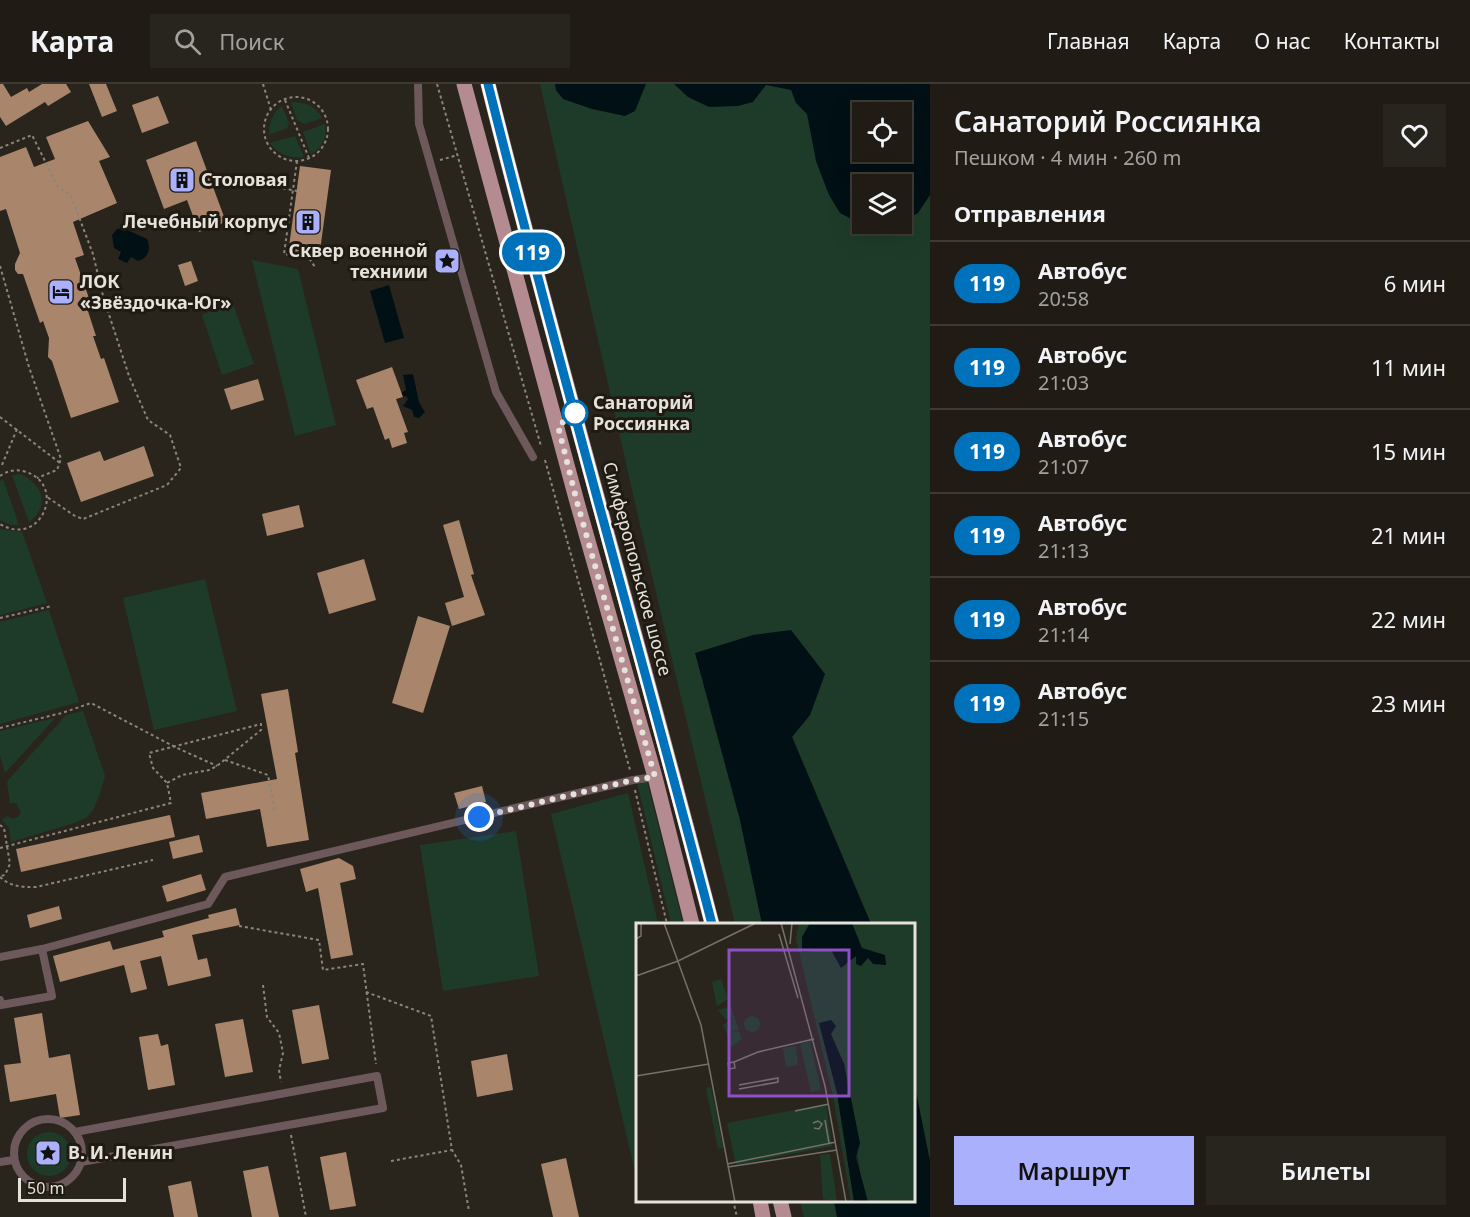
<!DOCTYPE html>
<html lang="ru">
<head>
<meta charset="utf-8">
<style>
  body { margin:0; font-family:"Noto Sans",sans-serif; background:#28251e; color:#f1f3f6; height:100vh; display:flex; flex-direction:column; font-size:22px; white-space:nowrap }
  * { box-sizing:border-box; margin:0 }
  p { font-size:20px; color:#a2a1a0 }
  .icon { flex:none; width:33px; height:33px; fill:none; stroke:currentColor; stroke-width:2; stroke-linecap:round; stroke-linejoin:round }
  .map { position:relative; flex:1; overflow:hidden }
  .details { display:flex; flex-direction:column; background:#201c15; width:540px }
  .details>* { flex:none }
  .badge { padding:0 12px; border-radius:20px; font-size:21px; line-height:39px }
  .buttons { position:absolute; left:852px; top:18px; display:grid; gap:12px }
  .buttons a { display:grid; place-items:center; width:60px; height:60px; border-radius:0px; background:#201c15; box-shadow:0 6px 24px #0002,0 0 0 2px #3d3a34; font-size:30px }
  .scale { position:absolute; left:18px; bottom:15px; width:108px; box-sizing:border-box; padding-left:6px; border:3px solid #e5e2dc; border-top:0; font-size:16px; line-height:21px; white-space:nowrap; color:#e5e2dc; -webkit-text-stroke:4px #201b12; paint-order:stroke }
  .you { position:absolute; width:30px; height:30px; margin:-15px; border:4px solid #fff; border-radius:50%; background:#1a73e8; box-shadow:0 0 0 9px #1a73e833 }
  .map>.badge { position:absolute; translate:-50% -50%; box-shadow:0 0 0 3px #fff }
  h2 { padding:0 24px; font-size:22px; line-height:54px }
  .round { display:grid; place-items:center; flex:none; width:63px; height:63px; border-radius:0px; background:#28251e }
  .summary { display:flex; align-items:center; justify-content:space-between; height:102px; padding:0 24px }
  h1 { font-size:28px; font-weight:600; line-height:45px }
  .cta { display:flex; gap:12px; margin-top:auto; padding:12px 24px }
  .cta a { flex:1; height:69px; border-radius:0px; background:#aab0fb; color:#111; font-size:24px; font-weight:600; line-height:69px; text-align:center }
  .cta a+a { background:#28251e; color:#f1f3f6 }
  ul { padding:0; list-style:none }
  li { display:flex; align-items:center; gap:18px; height:84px; padding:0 24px; border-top:2px solid #3d3a34 }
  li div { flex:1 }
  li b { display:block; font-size:22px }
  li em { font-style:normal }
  li .badge { min-width:66px; font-weight:700; text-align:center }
  header { display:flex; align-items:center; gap:36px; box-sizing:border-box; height:84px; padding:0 30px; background:#201c15; border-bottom:2px solid #3d3a34 }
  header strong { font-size:28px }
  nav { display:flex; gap:33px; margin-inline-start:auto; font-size:21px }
  .search { width:420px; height:54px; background:#28251e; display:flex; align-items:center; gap:15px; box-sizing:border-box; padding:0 21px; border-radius:0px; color:#a2a1a0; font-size:22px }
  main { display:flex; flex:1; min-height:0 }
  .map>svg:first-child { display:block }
</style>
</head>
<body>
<header>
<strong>Карта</strong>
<div class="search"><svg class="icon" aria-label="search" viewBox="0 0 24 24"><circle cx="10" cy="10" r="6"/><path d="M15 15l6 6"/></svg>Поиск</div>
<nav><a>Главная</a><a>Карта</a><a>О нас</a><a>Контакты</a></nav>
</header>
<main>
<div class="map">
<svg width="930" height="1133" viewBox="0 0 930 1133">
  <rect width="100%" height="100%" fill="#2a251c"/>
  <!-- green -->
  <g fill="#1e3b29" fill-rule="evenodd">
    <path d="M540,0H930V1077L914,998V840H871L792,652L810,631L824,590L740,736L762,840H735L643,454ZM862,28H902V68H862ZM862,100H902V140H862Z"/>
    <path d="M291,18C305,18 315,21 322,34L304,40L297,36Z"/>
    <path d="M282,22L289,39L287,44L269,51C269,40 272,29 282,22Z"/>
    <path d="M325,40C327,53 323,64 311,70L303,48Z"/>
    <path d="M295,52L304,73C290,75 278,70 270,59Z"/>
    <polygon points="252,176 298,185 336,341 295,352"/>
    <polygon points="233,220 254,280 222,291 202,231"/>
    <path d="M20,390C42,399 51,422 29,438L12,391Z"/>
    <polygon points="3,395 19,441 11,441 0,436 0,398"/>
    <polygon points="0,445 22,448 47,519 0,531"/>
    <polygon points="205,495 237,627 154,646 123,514"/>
    <polygon points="49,526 79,618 0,640 0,538"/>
    <polygon points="83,627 105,692 99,712 93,726 86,734 74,739 11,758 9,744 2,736 8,732 12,735 18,733 21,728 16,719 10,719 7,698 66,631"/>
    <polygon points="55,634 5,689 0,671 0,647"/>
    <polygon points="647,697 683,840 671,840 637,698"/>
    <polygon points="628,709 658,840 638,840 637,1096 551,730"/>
    <polygon points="516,747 539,892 443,907 420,761"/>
    <circle cx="49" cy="1070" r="22"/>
    <polygon points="800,1117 834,1117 837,1133 804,1133"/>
  </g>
  <!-- water -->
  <g fill="#001015" fill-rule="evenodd">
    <polygon points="555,0 646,0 635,27 625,32 592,25 563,15 556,6"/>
    <path d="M674,0H930V111L918,129L902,138V100H862V140H898L867,143L840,129L829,111L816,77L807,30L796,19L791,6L766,1L753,18L738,22L709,23L688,13ZM862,28H902V68H862Z"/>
    <path d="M123,144L147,155C151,165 149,174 138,177L131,173L127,179L118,175L121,168L114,164L112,151L117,145Z"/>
    <polygon points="389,201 404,254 385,259 370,207"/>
    <polygon points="413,290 419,318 425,328 419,334 414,333 412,326 403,322 408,315 406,312 403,313 401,309 406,306 403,291"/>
    <polygon points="791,546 825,590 810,631 792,653 871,840 762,840 740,736 695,569 753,551"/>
    <polygon points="914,998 930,1077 930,1133 837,1133 834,1117 914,1116"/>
  </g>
  <!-- building -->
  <g fill="#a9856b">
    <polygon points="0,0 3,0 11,13 27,4 29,8 42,0 66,0 71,8 48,22 45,18 6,42 0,33"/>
    <polygon points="89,0 106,0 117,27 102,33"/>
    <polygon points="158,12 169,39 142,49 132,21"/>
    <polygon points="88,37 110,73 99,77 117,119 73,138 84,171 75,174 91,220 86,221 96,252 93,252 101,275 104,274 119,318 71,334 52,277 48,273 49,254 43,237 40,239 23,190 18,190 15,186 15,180 20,169 6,125 0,127 0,73 26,63 34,83 55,75 46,53"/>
    <polygon points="196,57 226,138 199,148 187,116 164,125 146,76"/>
    <polygon points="300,82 331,86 319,174 288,170"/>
    <polygon points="191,177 198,197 185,202 178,181"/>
    <polygon points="392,283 403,313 396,315 408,348 404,349 407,359 392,364 389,354 385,356 373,323 367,325 356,296"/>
    <polygon points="258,295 264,316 231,326 224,305"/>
    <polygon points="144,362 154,392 81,418 67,379 100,367 104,377"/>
    <polygon points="299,421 304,443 267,452 262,430"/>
    <polygon points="459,436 474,490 471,491 485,531 452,542 445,519 464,513 443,441"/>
    <polygon points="364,475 376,516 329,530 317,489"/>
    <polygon points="418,532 450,542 423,629 392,619"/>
    <polygon points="288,605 298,668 295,669 309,756 267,763 260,725 206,735 201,709 277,695 261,610"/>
    <polygon points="482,702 486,718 459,725 454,709"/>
    <polygon points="170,731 175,753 21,788 16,765"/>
    <polygon points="199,751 203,768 173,775 169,758"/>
    <polygon points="339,774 353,782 356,795 340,799 353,871 331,875 318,804 306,808 300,785"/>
    <polygon points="201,790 206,806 167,818 162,802"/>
    <polygon points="59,822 62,835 30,844 27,831"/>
    <polygon points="236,824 240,841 192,851 198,876 207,874 211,892 168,902 161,872 140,877 147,905 131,909 124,881 60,898 53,872 110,857 113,866 164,853 162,847 209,834 208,831"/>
    <polygon points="319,921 329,975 302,980 292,926"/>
    <polygon points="42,929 49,974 70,970 80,1031 60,1034 56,1010 10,1018 4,981 21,979 14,934"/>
    <polygon points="243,935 253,988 225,993 215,940"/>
    <polygon points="158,950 161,962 168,960 175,1001 148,1006 139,953"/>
    <polygon points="507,970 513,1006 477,1013 471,977"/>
    <polygon points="346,1068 356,1122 330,1126 320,1073"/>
    <polygon points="566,1074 579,1133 553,1133 541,1080"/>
    <polygon points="268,1082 279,1133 252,1133 243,1087"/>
    <polygon points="191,1097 198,1133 174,1133 168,1102"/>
  </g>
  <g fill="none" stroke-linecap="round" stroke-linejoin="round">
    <!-- path -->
    <g stroke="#8a867e" stroke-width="2" stroke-dasharray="3 3" stroke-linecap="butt">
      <polyline points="263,0 271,26"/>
      <polyline points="437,0 541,362"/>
      <circle cx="296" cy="45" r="32"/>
      <polyline points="285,16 309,74"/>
      <polyline points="0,64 32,51 58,103 71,112 93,170 103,212 129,292 148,336 170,351 181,384 167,401 83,435 75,432 47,413"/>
      <polyline points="440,76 458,71"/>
      <polyline points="297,77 284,170 309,174 315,183"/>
      <polyline points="218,92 297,107"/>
      <polyline points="0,182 29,283 61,375 57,386 37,394"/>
      <polyline points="0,333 60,379"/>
      <polyline points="545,376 630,686"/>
      <polyline points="2,381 17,345"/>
      <path d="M0,392C7,387 15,385 23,387C69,399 41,465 0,440"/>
      <polyline points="0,534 52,522"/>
      <polyline points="0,644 62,629 91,619 175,663 217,682"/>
      <polyline points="225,676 268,691 275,728"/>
      <polyline points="635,706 667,840"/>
      <polyline points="0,741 4,744 10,780 5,791 1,792"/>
      <polyline points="0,764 171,719 167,699 153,684 149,669 261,640 261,646 217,682 209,686 182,691 167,699"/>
      <path d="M0,793C11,803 21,803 36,803L153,776"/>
      <polyline points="239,842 319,856 323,886 363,880 376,980"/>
      <polyline points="263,901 267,933 279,949 283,969 279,986 281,998"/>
      <polyline points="366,908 431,932 452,1066 461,1081 469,1127"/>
      <polyline points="291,1051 306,1133"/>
      <polyline points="391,1077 452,1066"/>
      <polyline points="733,1116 737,1133"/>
    </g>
    <!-- lane -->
    <g stroke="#6d595b" stroke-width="8">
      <polyline points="418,0 419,40 496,308 533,373"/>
      <polyline points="0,873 42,865 208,820 225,793 633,696 655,693"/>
      <polyline points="0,916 1,921 52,912 42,865"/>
      <circle cx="48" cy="1069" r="34"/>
      <polyline points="75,1048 377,992 383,1024 81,1078"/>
      <polyline points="0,1078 13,1076"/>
    </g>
    <!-- primary -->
    <g stroke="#b48b91" stroke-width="15">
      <polyline points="464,0 577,418 655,693 692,840"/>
      <path d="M488,0C558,281 640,560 712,840"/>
      <polyline points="760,1116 763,1133"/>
      <polyline points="780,1116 784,1133"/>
    </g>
  </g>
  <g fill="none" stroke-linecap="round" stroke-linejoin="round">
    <!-- line casing -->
    <g stroke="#fff" stroke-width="14">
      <path id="line" d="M488,0C558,281 639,560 712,840"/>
    </g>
    <!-- line -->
    <use href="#line" stroke="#0072bc" stroke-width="9"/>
    <!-- walk -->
    <polyline stroke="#e5e2dc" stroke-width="6" stroke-dasharray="0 10.8" points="479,733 633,696 655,693 577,418 558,342 575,329"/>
  </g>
  <!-- icons -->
  <defs>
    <g id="building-square" transform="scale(1.35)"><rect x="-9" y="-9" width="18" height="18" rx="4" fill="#aab0fb" stroke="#201b12"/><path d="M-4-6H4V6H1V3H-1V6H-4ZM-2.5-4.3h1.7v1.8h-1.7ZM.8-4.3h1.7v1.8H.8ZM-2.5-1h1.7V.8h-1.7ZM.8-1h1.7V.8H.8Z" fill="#111"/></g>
    <g id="sight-square" transform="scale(1.35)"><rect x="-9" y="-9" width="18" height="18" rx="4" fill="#aab0fb" stroke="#201b12"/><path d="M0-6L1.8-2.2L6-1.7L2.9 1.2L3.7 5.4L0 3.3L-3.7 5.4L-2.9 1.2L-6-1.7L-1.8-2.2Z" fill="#111"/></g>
    <g id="hotel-square" transform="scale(1.35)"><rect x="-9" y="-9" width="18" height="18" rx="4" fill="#aab0fb" stroke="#201b12"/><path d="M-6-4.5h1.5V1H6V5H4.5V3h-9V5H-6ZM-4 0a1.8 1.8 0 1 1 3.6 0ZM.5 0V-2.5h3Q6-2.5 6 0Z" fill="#111"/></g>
  </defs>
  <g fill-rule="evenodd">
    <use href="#building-square" x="182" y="96"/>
    <use href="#building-square" x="308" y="138"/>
    <use href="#sight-square" x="447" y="177"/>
    <use href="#hotel-square" x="61" y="208"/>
    <use href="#sight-square" x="48" y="1069"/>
  </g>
  <!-- markers -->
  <circle fill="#fff" stroke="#0072bc" stroke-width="3" cx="575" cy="329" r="12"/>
  <g text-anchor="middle" stroke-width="6" stroke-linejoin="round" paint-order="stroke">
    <!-- poi labels -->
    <g font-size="18" font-weight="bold" fill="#e5e2dc" stroke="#201b12" text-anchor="start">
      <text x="201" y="102">Столовая</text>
      <text x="288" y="144" text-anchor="end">Лечебный корпус</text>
      <text x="428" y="173" text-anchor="end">Сквер военной<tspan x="428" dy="21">техниии</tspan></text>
      <text x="80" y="204">ЛОК<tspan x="80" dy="21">«Звёздочка-Юг»</tspan></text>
      <text x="68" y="1075">В. И. Ленин</text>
    </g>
    <!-- stop labels -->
    <g font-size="18" font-weight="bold" fill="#e5e2dc" stroke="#201b12" text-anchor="start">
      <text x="593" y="325">Санаторий<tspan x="593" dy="21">Россиянка</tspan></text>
    </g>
    <!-- street labels -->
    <g font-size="18" fill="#e5e2dc" stroke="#201b12">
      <text transform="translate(637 485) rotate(75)" y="6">Симферопольское шоссе</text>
    </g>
  </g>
  <!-- overview -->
  <g transform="translate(636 839)">
    <rect width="279" height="279" fill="#2a251c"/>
    <path d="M163,0H279V279H232L227,268L208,141L195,111L199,103L195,97L183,101L201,170L218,279H215L197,173L160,16ZM85,56L92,76L81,83L76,59ZM93,78L103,107L92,110L103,108L106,116L94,125L95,115L93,116L87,102L97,95L89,96L82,87L94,84ZM108 101a8 8 0 1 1 16 0a8 8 0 1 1-16 0ZM174,118L185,167L175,169L164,121ZM160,123L162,142L150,144L147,125ZM75,164L87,225L82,226L70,165ZM190,181L196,223L100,242L91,200ZM194,231L201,279L187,276L184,232Z" fill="#1e3b29"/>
    <path d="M174,0H216L226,25L249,32L250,42L237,41L232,35L225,43L220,41V33L205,45L195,27L166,29V14ZM195,97L200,103L195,111L208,141L224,220L220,234L232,279H218L201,170L183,100Z" fill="#001015"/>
    <path fill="none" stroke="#757169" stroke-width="1.5" d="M28,0L65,102L99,279M145,0L189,163L210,279M143,11L162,75M0,16L5,13V0M154,21L156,0M0,53L42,38L120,0M98,139L92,140L93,146L99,145L98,139L122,129L178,116M0,153L73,141M103,162L142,155V159L103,166M159,188L193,181M189,197L193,220M177,200L182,198L186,201L183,206L178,205M91,241L200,219M92,244L201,227"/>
    <path fill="#9050c5" fill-opacity="0.15" stroke="#9050c5" stroke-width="3" d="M93,27H213V173H93Z"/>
    <rect width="279" height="279" fill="none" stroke="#e5e2dc" stroke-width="3"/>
  </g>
</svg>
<div class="buttons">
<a><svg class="icon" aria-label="locate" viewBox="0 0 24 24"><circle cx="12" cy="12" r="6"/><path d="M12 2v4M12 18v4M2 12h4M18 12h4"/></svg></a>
<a><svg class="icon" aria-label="layers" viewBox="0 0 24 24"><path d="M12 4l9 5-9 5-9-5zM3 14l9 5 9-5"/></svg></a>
</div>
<div class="scale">50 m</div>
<div class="you" style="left:479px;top:733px"></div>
<b class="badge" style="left:532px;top:168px;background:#0072bc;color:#fff">119</b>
</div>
<section class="details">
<div class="summary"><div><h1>Санаторий Россиянка</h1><p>Пешком · 4 мин · 260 m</p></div><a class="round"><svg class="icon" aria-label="heart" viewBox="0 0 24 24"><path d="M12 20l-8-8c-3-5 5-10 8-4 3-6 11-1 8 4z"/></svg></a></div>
<h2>Отправления</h2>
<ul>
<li><span class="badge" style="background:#0072bc;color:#fff">119</span><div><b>Автобус</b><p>20:58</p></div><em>6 мин</em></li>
<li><span class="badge" style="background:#0072bc;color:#fff">119</span><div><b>Автобус</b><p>21:03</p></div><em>11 мин</em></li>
<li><span class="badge" style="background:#0072bc;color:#fff">119</span><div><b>Автобус</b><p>21:07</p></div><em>15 мин</em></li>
<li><span class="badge" style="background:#0072bc;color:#fff">119</span><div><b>Автобус</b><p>21:13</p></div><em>21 мин</em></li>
<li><span class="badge" style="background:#0072bc;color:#fff">119</span><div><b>Автобус</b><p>21:14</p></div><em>22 мин</em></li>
<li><span class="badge" style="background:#0072bc;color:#fff">119</span><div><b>Автобус</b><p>21:15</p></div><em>23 мин</em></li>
</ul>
<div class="cta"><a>Маршрут</a><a>Билеты</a></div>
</section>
</main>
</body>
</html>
